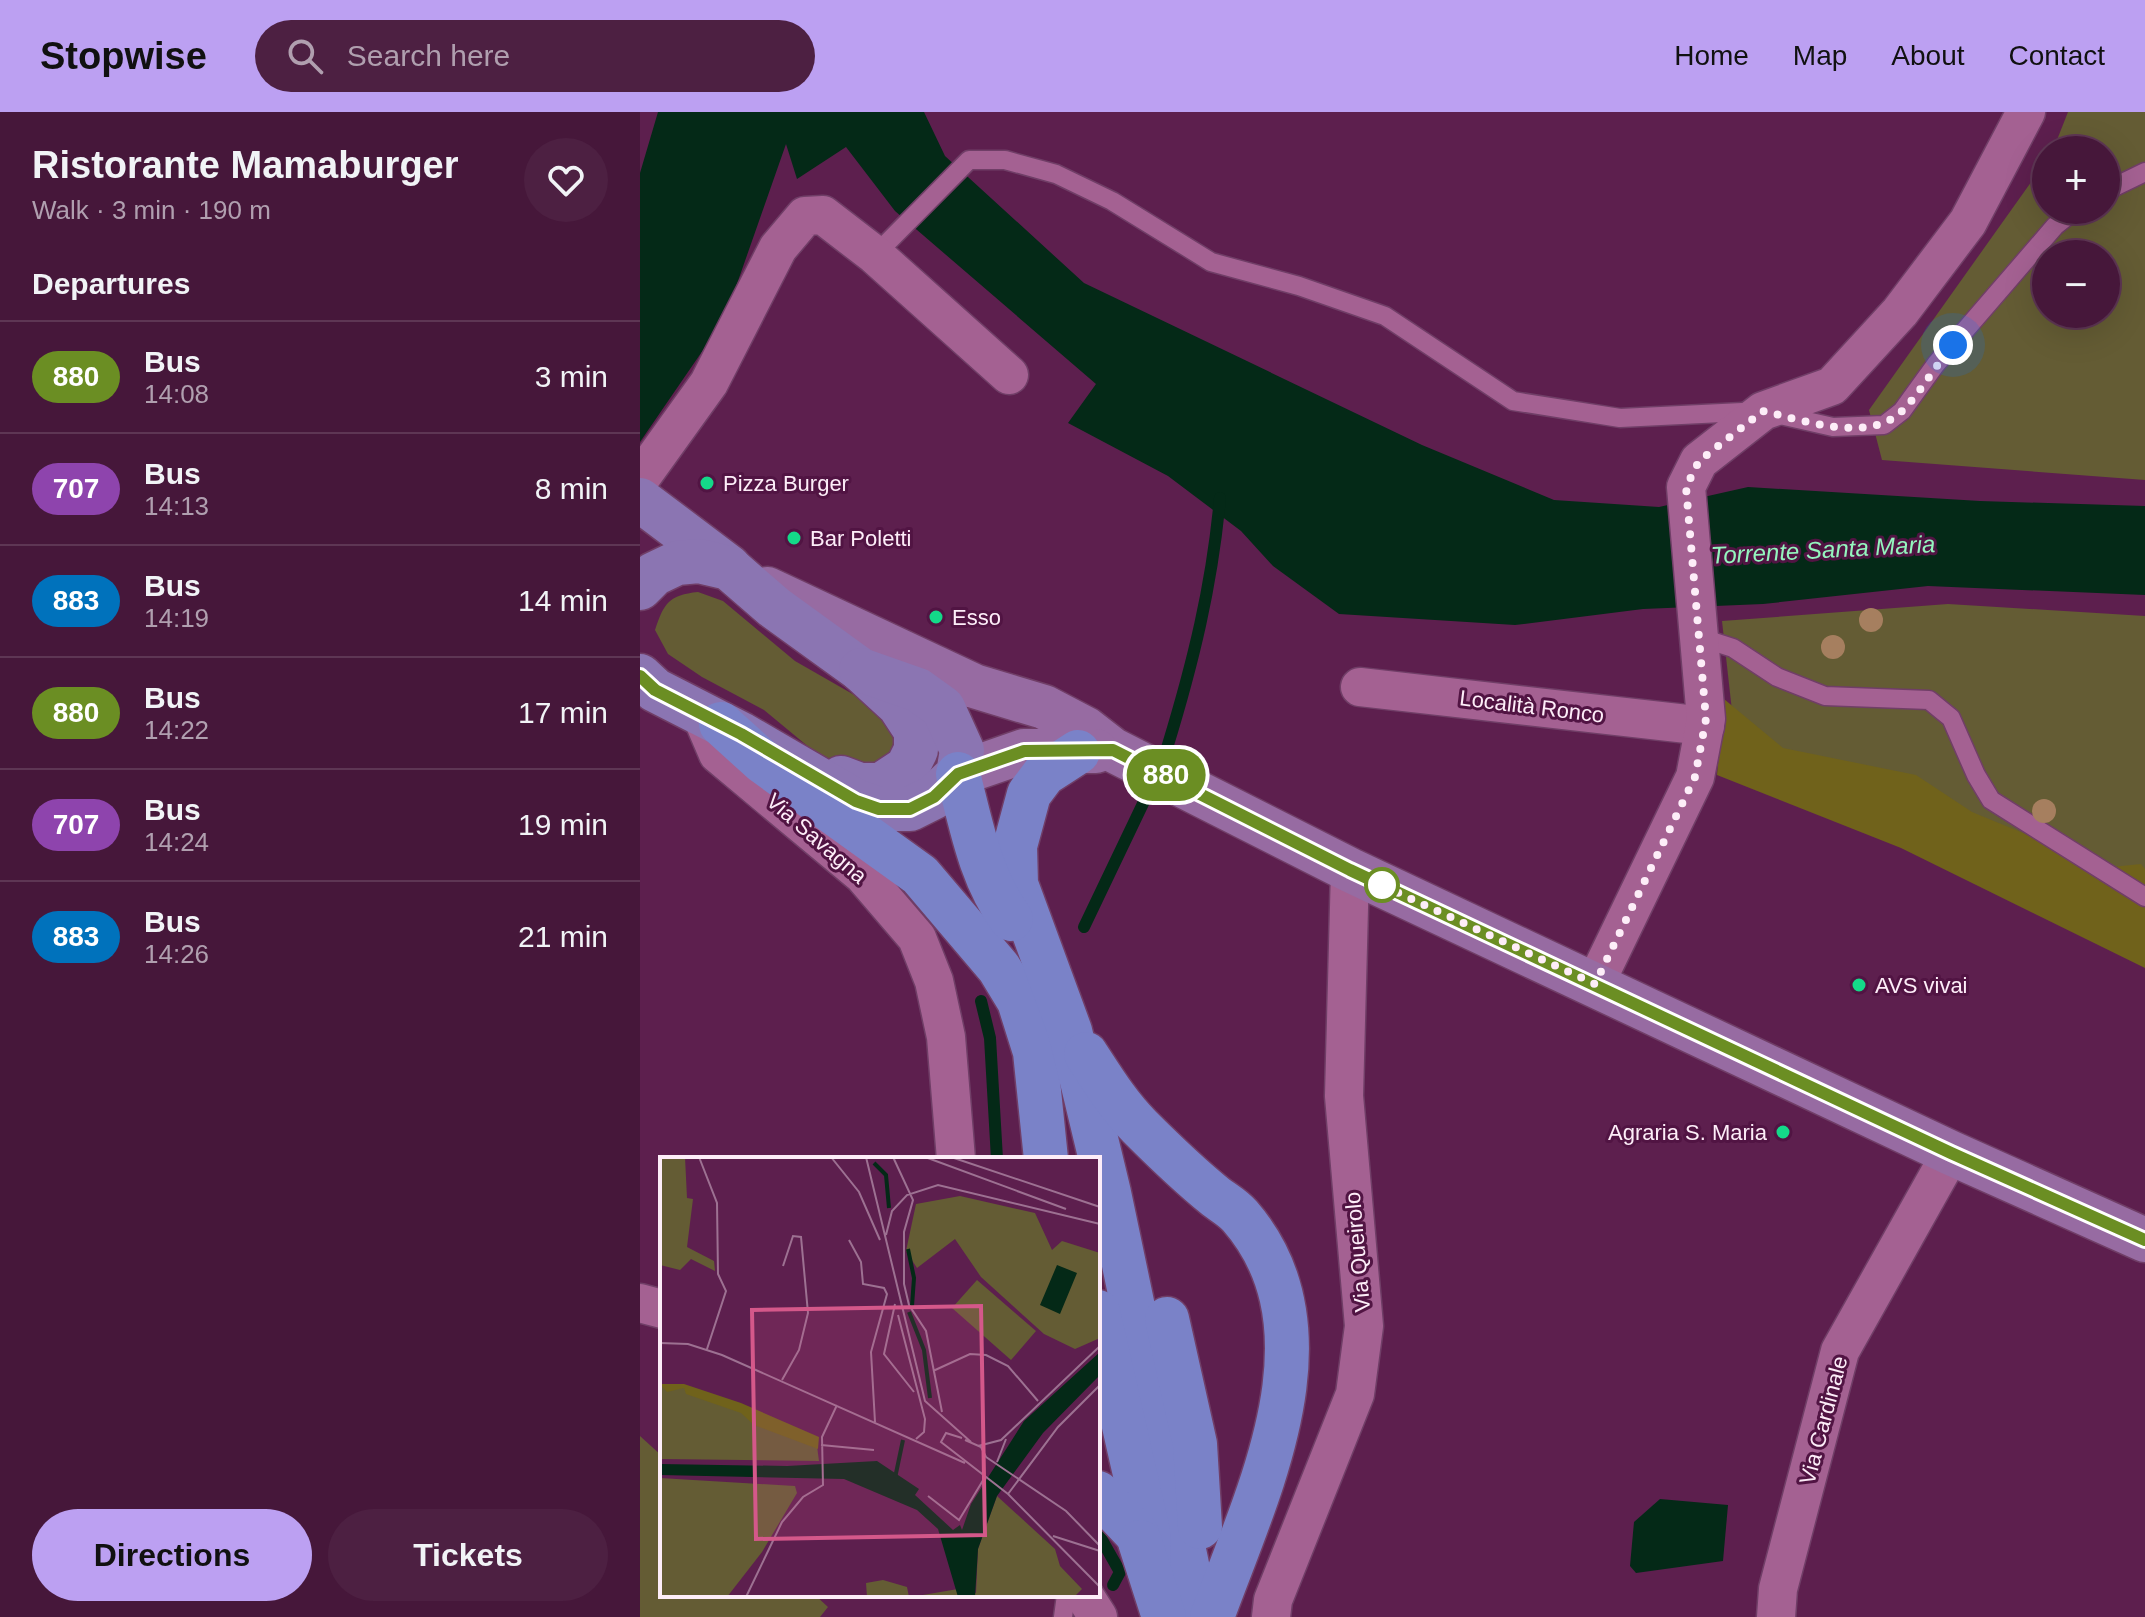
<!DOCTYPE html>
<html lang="en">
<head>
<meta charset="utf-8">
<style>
  body { margin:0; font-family:Arial,sans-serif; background:#4d2042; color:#f1f3f6; height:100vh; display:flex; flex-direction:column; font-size:30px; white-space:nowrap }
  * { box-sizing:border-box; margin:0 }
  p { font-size:26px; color:#b09faf }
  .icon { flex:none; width:44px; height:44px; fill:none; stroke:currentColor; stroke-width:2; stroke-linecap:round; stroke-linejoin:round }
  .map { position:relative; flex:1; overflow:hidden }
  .panel { display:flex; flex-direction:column; background:#46173a; width:640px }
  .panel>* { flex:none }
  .badge { padding:0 16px; border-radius:26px; font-size:28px; line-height:52px }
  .fabs { position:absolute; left:1392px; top:24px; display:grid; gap:16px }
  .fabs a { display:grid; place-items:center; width:88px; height:88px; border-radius:50%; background:#46173a; box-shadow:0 8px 32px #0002,0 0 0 2px #5e3654; font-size:40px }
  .you { position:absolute; width:40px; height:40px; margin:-20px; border:6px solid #fff; border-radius:50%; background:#1a73e8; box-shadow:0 0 0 12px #1a73e833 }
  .map>.badge { position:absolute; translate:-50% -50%; box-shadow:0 0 0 4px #fff }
  h2 { padding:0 32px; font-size:30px; line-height:72px }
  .round { display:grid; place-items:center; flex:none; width:84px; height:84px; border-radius:42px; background:#4d2042 }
  .headline { display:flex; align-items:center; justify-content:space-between; height:136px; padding:0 32px }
  h1 { font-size:38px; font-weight:800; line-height:60px }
  .action { display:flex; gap:16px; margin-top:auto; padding:16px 32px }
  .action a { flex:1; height:92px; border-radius:48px; background:#bca0f2; color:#111; font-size:32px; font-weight:800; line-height:92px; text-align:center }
  .action a+a { background:#4d2042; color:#f1f3f6 }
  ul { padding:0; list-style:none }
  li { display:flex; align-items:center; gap:24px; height:112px; padding:0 32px; border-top:2px solid #5e3654 }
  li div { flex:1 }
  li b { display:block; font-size:30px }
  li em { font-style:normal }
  li .badge { min-width:88px; font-weight:700; text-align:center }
  header { display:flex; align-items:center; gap:48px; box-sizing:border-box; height:112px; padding:0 40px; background:#bca0f2; color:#111 }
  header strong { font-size:38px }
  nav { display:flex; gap:44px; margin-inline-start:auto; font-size:28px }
  .search { width:560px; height:72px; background:#4d2042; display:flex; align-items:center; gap:20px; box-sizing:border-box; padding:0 28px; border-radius:44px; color:#b09faf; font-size:30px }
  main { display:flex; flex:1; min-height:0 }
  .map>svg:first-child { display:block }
</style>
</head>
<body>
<header>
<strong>Stopwise</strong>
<div class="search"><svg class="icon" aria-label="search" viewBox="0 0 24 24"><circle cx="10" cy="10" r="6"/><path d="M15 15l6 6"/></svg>Search here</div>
<nav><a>Home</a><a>Map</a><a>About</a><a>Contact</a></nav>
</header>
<main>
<section class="panel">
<div class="headline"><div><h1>Ristorante Mamaburger</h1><p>Walk · 3 min · 190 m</p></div><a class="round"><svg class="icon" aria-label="heart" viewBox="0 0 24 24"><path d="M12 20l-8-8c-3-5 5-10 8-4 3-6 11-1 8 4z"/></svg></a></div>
<h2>Departures</h2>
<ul>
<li><span class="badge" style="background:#6b8e23;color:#fff">880</span><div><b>Bus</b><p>14:08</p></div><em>3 min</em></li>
<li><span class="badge" style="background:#8e44ad;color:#fff">707</span><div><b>Bus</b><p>14:13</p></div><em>8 min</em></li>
<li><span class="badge" style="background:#0072bc;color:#fff">883</span><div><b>Bus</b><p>14:19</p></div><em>14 min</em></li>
<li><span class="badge" style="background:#6b8e23;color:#fff">880</span><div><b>Bus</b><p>14:22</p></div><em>17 min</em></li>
<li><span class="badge" style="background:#8e44ad;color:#fff">707</span><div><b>Bus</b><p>14:24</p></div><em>19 min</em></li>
<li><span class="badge" style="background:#0072bc;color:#fff">883</span><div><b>Bus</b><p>14:26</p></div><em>21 min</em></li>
</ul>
<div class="action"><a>Directions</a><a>Tickets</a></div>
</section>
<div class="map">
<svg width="1505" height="1505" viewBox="0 0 1505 1505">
  <rect width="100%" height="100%" fill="#5d1f4e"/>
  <!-- green -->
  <g fill="#645c34" fill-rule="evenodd">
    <path d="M1428,0H1505V368L1242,348L1229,298L1406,49V98H1466V38H1413ZM1406,142H1466V202H1406Z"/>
    <path d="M58,480L83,489L155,549L244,600L254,629L247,652L230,661L182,646L124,598L62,565L28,542L15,518C24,491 29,483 58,480Z"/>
    <polygon points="1308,492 1505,504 1505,807 1162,664 1093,608 1082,509"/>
    <polygon points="0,1324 22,1344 22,1483 175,1483 188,1495 180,1505 0,1505"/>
  </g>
  <!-- forest -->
  <polygon fill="#70621b" points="1084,587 1143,636 1276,663 1332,700 1412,733 1452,757 1501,752 1505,757 1505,856 1261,736 1077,663"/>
  <!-- water -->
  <g fill="#042917">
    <polygon points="18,0 284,0 305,44 444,171 782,333 914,388 1019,395 1108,375 1340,389 1505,394 1505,483 1288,474 1123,492 1003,497 875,513 699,502 633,454 601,419 528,364 428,311 456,272 255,99 206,35 157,67 146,32 85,206 0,330 0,61"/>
    <polygon points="1020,1387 1088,1393 1083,1449 996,1461 990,1454 994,1410"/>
  </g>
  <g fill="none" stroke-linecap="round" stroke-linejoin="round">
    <!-- stream -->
    <g stroke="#042917" stroke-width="12">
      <path d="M527,636C553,551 572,474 580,386"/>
      <polyline points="444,815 509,679"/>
      <polyline points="341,889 350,926 357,1047"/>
      <polyline points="458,1421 480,1460 473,1473"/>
    </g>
    <!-- lane casing -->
    <g stroke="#703e67" stroke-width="21">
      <g id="lane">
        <polyline points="1466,79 1505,60"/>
        <polyline points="235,143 329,48 365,48 416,62 472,89 571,150 659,174 745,204 873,289 980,306 1123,299 1193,315 1244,313 1262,299 1296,252 1415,114 1435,98"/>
        <polyline points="1059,525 1093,536 1137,565 1185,584 1289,588 1311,606 1336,663 1351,688 1505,785"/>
        <polyline points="423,1505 426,1483"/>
      </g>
    </g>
    <!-- street casing -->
    <g stroke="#703e67" stroke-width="41">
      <g id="street">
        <polyline points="0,367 69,271 138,136 165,104 183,103 235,143 369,263"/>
        <polyline points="720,575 1065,614"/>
        <polyline points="60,600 78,642 223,763 277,826 294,869 306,925 316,1047"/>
        <polyline points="955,872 1055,665 1066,607 1046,375 1059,349 1123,299 1192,274 1260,200 1328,110 1386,0"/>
        <polyline points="0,1191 22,1197"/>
        <polyline points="444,1483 458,1505"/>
        <polyline points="631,1505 633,1488 715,1282 724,1214 704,984 710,758"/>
        <polyline points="1136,1505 1138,1477 1200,1239 1311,1041"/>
      </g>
    </g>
    <!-- secondary casing -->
    <g stroke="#703e67" stroke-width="47">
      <g id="secondary">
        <polyline points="127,477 334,574 404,595 446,617 473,638 710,758 1311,1041 1505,1128"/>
        <polyline points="318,662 384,639 456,639"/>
      </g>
    </g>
    <!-- primary casing -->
    <g stroke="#703e67" stroke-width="47">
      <g id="primary">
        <polyline points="0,388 89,455"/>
        <polyline points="0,476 14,462 37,451 59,449 89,456 134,495 221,558 259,593 276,619 276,638 267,656 241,673 220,673 201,666"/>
        <polyline points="0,564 15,578 101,622 216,689 239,697 270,697 294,685 318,662 322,638 303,596 278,578 221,558"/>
      </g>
    </g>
    <!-- highway casing -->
    <g stroke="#703e67" stroke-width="47">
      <g id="highway">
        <polyline points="81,612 123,650 280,763 359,856 379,889 395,940 406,1047"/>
        <polyline points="438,640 404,662 389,682 375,734 376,772 430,919 469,1081 558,1505"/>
        <path d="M318,662C331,712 340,765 371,807"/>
        <path d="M446,942C463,968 478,993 500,1015C524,1039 550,1064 576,1085C584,1091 593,1096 600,1104C700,1219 616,1383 572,1505"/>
        <polyline points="458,1200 508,1419 509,1457"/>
        <polyline points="527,1207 555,1332 560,1415"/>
        <polyline points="458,1381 497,1422"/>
        <polyline points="500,1430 524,1505"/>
      </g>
    </g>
    <!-- lane -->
    <use href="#lane" stroke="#a46192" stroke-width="18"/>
    <!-- street -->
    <use href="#street" stroke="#a46192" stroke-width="38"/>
    <!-- secondary -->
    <use href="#secondary" stroke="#976ba2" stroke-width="44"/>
    <!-- primary -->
    <use href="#primary" stroke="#8b75b2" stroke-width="44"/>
    <!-- highway -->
    <use href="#highway" stroke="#7a82c8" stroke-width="44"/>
  </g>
  <!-- trees -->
  <g fill="#a67f5f">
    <circle cx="1231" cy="508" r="12"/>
    <circle cx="1193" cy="535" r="12"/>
    <circle cx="1404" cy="699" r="12"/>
  </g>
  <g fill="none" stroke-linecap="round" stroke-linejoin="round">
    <!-- line casing -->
    <g stroke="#fff" stroke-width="18">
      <polyline id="line" points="0,564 15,578 101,622 216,689 239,697 270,697 294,685 318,662 384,639 473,638 710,758 1311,1041 1505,1128"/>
    </g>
    <!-- line -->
    <use href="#line" stroke="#6b8e23" stroke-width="12"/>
    <!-- walk -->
    <path stroke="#fdedf8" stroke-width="8" stroke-dasharray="0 14.4" d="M742,773L737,771L955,872L1055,665L1066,607L1046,375L1059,349L1123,299C1162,308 1226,331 1260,301C1280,282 1295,254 1313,233"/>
  </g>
  <!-- markers -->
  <g fill="#14d989" stroke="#511443" stroke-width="3">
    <circle cx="67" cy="371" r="8"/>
    <circle cx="154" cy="426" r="8"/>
    <circle cx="296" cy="505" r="8"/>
    <circle cx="1219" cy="873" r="8"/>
    <circle cx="1143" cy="1020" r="8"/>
  </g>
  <circle fill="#fff" stroke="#6b8e23" stroke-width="4" cx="742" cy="773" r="16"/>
  <g text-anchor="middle" stroke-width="6" stroke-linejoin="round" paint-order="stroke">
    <!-- poi labels -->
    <g font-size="22" fill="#fdedf8" stroke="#511443" text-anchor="start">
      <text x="83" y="379">Pizza Burger</text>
      <text x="170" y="434">Bar Poletti</text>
      <text x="312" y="513">Esso</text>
      <text x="1235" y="881">AVS vivai</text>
      <text x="1127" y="1028" text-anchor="end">Agraria S. Maria</text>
    </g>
    <!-- street labels -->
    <g font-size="22" fill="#fdedf8" stroke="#511443">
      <text transform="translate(892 594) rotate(7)" y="8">Località Ronco</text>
      <text transform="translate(177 726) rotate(41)" y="8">Via Savagna</text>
      <text transform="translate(717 1140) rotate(-95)" y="8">Via Queirolo</text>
      <text transform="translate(1183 1308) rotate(-75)" y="8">Via Cardinale</text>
    </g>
    <!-- water labels -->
    <g font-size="24" font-style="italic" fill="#94f5be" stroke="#511443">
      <text transform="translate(1183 438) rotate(-3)" y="8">Torrente Santa Maria</text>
    </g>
  </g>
  <!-- overview -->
  <g transform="translate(20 1045)">
    <rect width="440" height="440" fill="#5d1f4e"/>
    <path d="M0,0H25L27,41L33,42L27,90L54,104L55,114L31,102L20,113L0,108ZM300,39L375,56L392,93L402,84L440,96V181L415,192L384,177L321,120L295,82L257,111L246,94L256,47ZM317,123L376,174L351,203L292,151ZM0,227L19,228L146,280L157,289L159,304L0,302ZM0,321L135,329L137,336L102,395L67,440H0ZM337,339L395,392L400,409L422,432L414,440H251L298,432L316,436L318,392ZM223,423L247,430L249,440H207L206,426Z" fill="#645c34"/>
    <path d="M0,227H24L81,246L159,280L158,292L94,268L81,256L26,237L24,231L7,235Z" fill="#70621b"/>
    <path d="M397,108L417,116L400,157L380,148ZM440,195V218L383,276L337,339L318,392L315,440H298L278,372L257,353L184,322L0,318V307L127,309L217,304L259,332L255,338L293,373L300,368L302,373L311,347L364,264Z" fill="#042917"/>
    <path fill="none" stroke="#042917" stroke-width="4" d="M214,6L226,18L229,51M248,92L254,121L252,149M249,155L264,193L270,241M235,321L243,283"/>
    <path fill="none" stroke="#9d7192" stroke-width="2" d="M39,0L57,46L58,117L66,134L47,192M171,0L199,35L220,83M206,0L265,244L311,285M233,0L253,43L244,75V127L249,148L266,174L282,255M265,0L406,52M291,0L440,50M226,78L232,54L247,38L278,28L440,67M189,83L201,105L203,127L224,131L227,137L211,195L215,265M235,147L224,197L254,235M238,158L265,262L264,275L256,282M0,186L28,187L62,198L305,306M273,214L310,197L326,198L348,209L378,244M122,223L139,193L148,156L141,80L133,79L123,109M302,281L286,276L281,285L348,337L440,430M305,283L321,290L326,300M161,288L214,293M318,289L341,283L440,189M326,300L406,354L440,389M337,305L346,282M348,337L398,270L440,228M268,339L299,363L325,320M393,379L440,394M86,440L122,365L143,340L163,328L162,280L177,248"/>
    <path fill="#d4588a" fill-opacity="0.15" stroke="#d4588a" stroke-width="4" d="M321,149L325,378L96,382L92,153Z"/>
    <rect width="440" height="440" fill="none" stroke="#fdedf8" stroke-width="4"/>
  </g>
</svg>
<div class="fabs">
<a>+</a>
<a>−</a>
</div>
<div class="you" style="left:1313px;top:233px"></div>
<b class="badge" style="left:526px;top:663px;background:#6b8e23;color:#fff">880</b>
</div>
</main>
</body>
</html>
